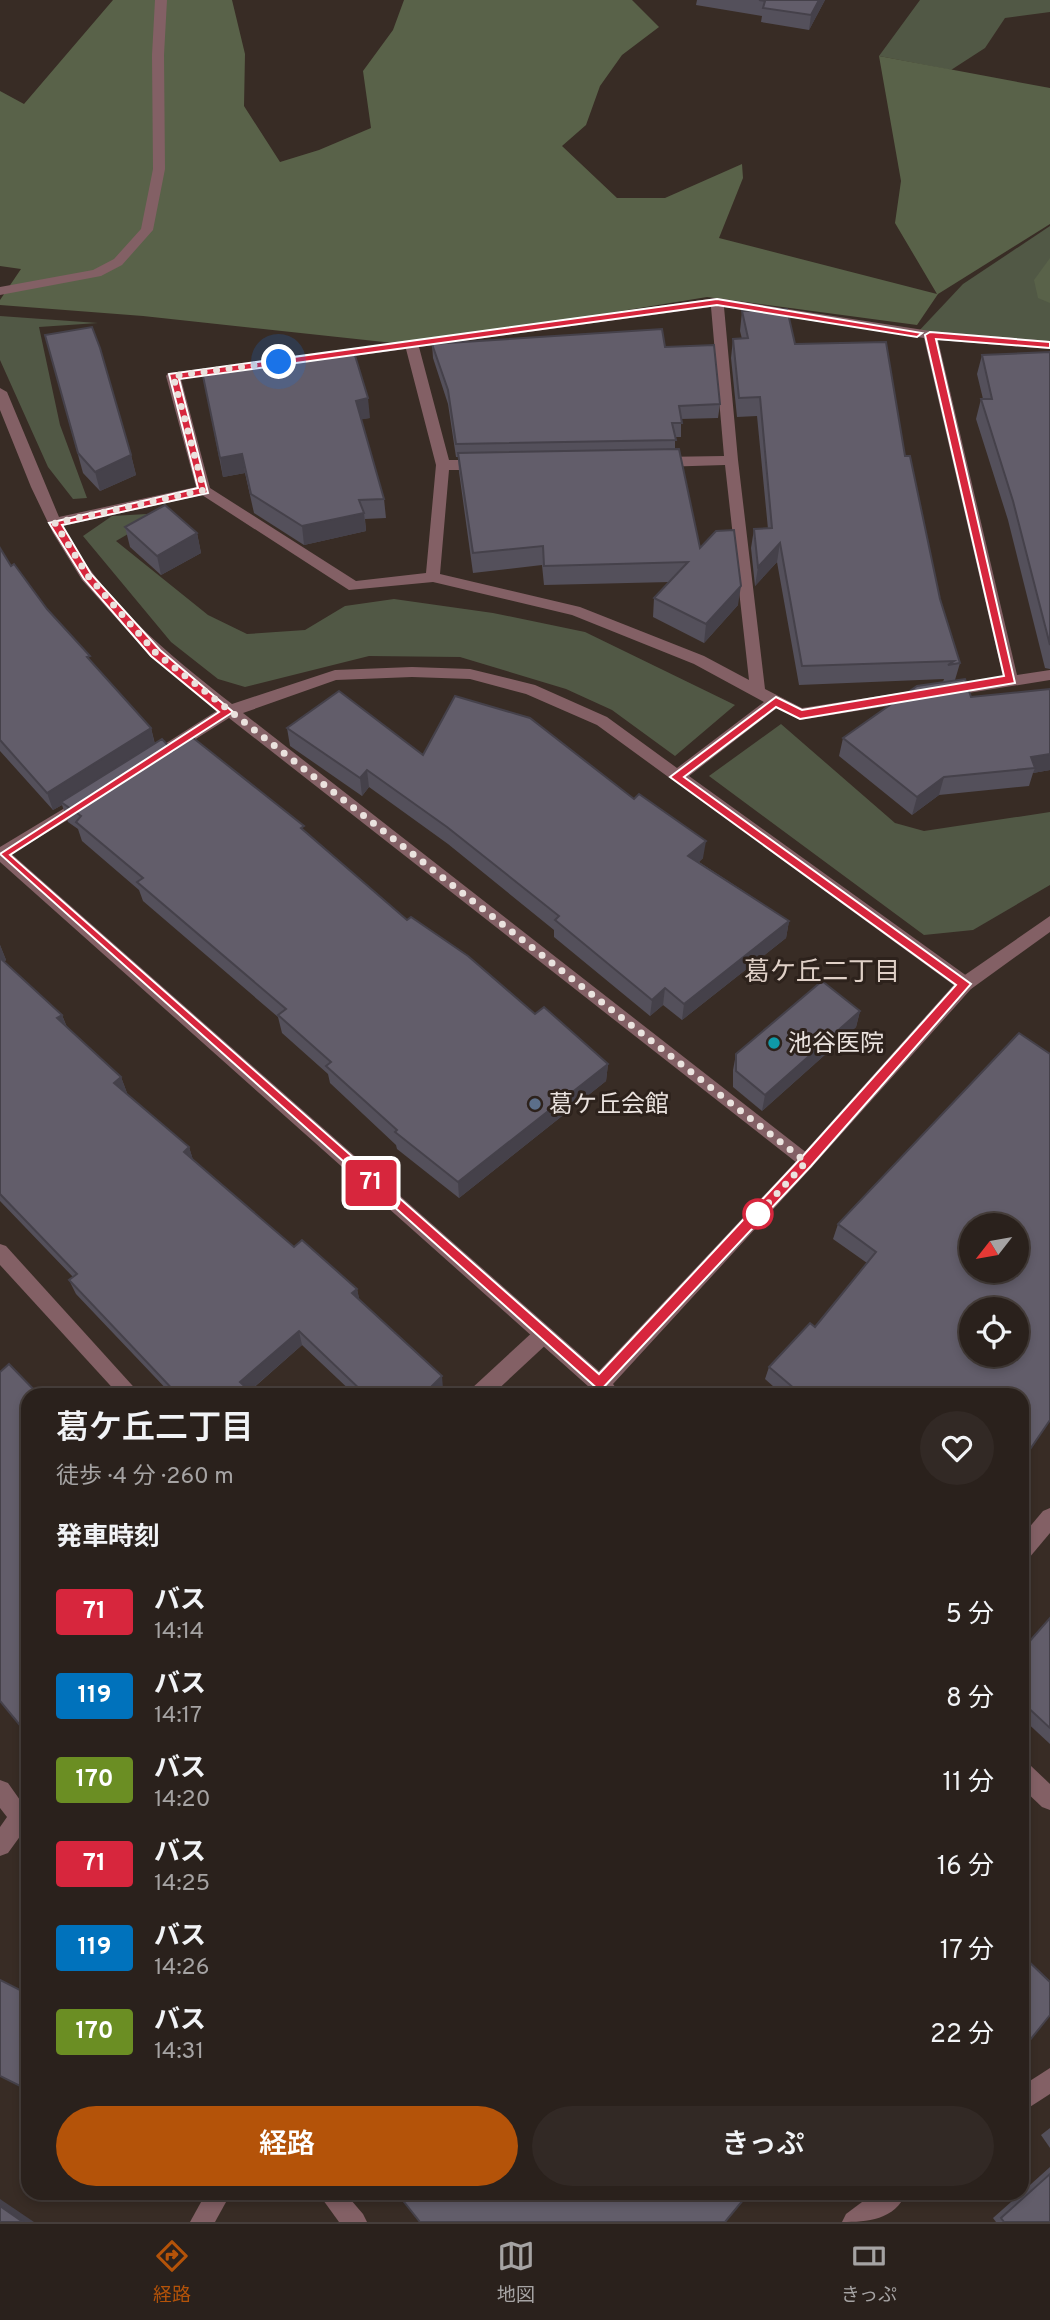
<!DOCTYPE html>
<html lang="ja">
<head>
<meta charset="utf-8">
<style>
  body { margin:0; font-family:Overpass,"Noto Sans JP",sans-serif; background:#322925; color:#f1f3f6; height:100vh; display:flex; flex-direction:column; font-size:26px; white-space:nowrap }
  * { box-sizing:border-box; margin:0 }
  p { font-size:23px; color:#a5a3a3 }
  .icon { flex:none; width:38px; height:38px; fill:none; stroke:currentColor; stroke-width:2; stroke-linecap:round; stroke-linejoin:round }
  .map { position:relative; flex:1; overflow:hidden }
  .sheet { position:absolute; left:21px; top:1388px; width:1008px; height:812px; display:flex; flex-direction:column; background:#2a211c; border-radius:21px; box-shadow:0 4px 10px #0003,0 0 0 2px #463e3b }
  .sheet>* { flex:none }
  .badge { padding:0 14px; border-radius:5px; font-size:24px; line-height:46px }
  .needle { width:46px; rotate:239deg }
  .controls { position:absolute; left:959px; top:1213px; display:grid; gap:14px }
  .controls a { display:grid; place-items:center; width:70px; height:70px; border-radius:50%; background:#2a211c; box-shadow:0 4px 10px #0003,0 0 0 2px #463e3b; font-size:35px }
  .you { position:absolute; width:35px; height:35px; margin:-18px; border:5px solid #fff; border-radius:50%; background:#1a73e8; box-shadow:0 0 0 10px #1a73e833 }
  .map>.badge { position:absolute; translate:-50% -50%; box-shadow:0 0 0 4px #fff }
  h2 { padding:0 35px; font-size:26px; line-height:63px }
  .round { display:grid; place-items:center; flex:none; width:74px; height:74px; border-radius:37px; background:#322925 }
  .headline { display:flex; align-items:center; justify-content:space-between; height:119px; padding:0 35px }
  h1 { font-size:33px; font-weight:600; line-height:52px }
  .primary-button { display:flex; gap:14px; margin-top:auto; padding:14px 35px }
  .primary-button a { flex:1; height:80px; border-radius:42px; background:#b45309; color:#fff; font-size:28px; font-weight:600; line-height:80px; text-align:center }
  .primary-button a+a { background:#322925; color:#f1f3f6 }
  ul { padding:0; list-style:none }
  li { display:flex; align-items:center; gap:21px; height:84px; padding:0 35px }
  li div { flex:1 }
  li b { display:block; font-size:26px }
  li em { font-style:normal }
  li .badge { min-width:77px; font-weight:700; text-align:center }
  .menu { display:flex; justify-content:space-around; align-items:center; height:98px; border-top:2px solid #463e3b; background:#2a211c; font-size:19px; color:#a5a3a3 }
  .menu a { display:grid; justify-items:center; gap:4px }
  .menu .on { color:#b45309 }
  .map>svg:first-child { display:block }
</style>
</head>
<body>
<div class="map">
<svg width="1050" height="2222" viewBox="0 0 1050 2222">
  <rect width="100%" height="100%" fill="#382c25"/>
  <!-- green -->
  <g fill="#515845">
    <polygon points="920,0 1050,0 1050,12 1005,18 985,48 951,70 879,56"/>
    <polygon points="1050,226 1050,344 917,333 963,284"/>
    <polygon points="0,316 98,323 39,327 60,425 87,498 73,499 48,467 0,360"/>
    <polygon points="164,513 116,541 208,615 247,634 305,630 345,606 394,599 493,613 585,632 735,705 675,756 612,710 566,689 460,657 369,656 245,687 218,679 171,642 83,536 112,516"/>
    <polygon points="781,724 895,823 924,831 1050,812 1050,885 973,930 924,935 709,776"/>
  </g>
  <!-- forest -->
  <g fill="#596249">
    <polygon points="113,0 232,0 245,54 244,106 280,162 319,150 371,128 363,71 393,30 404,0 632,0 659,27 622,55 600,86 586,125 562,146 617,198 665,198 742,164 743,178 719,238 937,294 895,223 901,181 879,56 1050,88 1050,224 938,294 917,325 707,297 412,345 143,316 0,305 0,300 21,269 0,266 0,91 24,104"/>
    <polygon points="1050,258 1050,303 1038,298 1034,280"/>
  </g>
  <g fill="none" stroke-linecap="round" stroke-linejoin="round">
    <!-- minor -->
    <g fill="#836065" fill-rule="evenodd">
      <polygon points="155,0 167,0 164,55 165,169 153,230 122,265 101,276 0,295 0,287 93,270 114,259 141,229 153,169 152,55"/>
      <path d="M717,298L930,331L1050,341V349L938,340L1017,675L1050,670V680L800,720L777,708L689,776L971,979L973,984L971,989H959L597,725L526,694L470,679L412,677L336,680L243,713L812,1157L815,1162L812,1167L806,1170L229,718L156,764H146L143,760L146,756L218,710L151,657L82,580L53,533L31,487L0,410V388L7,392L59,517L196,487L166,376L168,373L309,356L311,359L304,363L181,379L210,488L356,581L426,573L436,465L406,349L332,359L327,358V352ZM711,307L724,456L660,457L653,462L660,467L725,465L749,680L704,656L580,607L440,574L449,470H482L489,465L482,460H449L419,347ZM724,307L924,338L1003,677L802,708L765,689L738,460ZM202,495L349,590L433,582L572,615L694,664L764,702L677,768L607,717L535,685L470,669L412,667L335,670L232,704C167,653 102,601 63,526Z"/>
      <polygon points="83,797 89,799 91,803 89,807 0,861 0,847"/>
      <polygon points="0,1244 6,1246 141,1395 119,1395 0,1265"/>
      <polygon points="543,1326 550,1329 552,1335 550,1341 492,1395 469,1395 471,1389 536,1329"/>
      <polygon points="1050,1508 1050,1533 1029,1558 1022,1561 1022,1536 1043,1511"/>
      <polygon points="0,1780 8,1783 20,1800 28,1796 28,1838 21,1835 8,1853 0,1856 0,1827 7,1817 0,1808"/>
      <polygon points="1050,2068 1050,2094 1022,2112 1022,2086"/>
      <polygon points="206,2193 231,2193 215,2222 190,2222"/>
      <polygon points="318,2193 345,2193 363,2214 367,2222 339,2222"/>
      <path d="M874,2193H906C895,2220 867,2222 842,2222L846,2214Z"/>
    </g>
    <!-- tertiary -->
    <g fill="#836065" fill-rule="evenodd">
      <polygon points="0,847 6,849 599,1371 800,1157 959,979 1050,916 1050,932 971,989 812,1167 613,1384 621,1395 598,1395 0,862"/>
      <polygon points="1022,1762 1030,1765 1050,1784 1050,1810 1042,1807 1022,1788"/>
    </g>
  </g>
  <!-- wall -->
  <g fill="#54505b">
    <polygon points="697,0 825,0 809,30 761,22 762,16 696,5"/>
    <polygon points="742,311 795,344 905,456 940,599 960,663 955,680 971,697 1050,689 1050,770 1033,773 1029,786 939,795 912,815 839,756 843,738 943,682 944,679 799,685 777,562 755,586 751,548 754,529 768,529 757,416 737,417 731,358 733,339 742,339 740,331"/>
    <polygon points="45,335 131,455 136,475 100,491 83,473"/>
    <polygon points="432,344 665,347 720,404 718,418 681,419 681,437 675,437 675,449 700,548 738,605 704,643 653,617 654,598 670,582 544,585 542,565 473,573 459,472 458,457 456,457 448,404 433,358"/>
    <polygon points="1050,352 1050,669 1045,668 1008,520 976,419 981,399 983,399 977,374 982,355"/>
    <polygon points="203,376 370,418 361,419 384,499 386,518 365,519 366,531 304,545 254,513 245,473 223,477"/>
    <polygon points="125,527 197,533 201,553 161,575 130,547"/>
    <polygon points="0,548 11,566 92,663 151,728 155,744 173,751 304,831 407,920 535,1014 608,1064 606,1081 459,1198 397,1149 396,1145 330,1083 328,1074 282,1033 278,1017 143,901 139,890 82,841 78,829 68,822 62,805 53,810 0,751"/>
    <polygon points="287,728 423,755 703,858 699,862 789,921 786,938 682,1020 663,1005 650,1016 554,937 554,930 448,844 369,787 362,796 290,746"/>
    <polygon points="0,945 6,960 4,962 62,1015 67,1027 121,1077 127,1093 126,1094 189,1147 193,1160 294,1247 357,1289 359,1299 443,1389 437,1395 355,1395 302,1345 250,1391 254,1395 172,1395 76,1294 69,1280 73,1277 0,1201"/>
    <polygon points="860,1011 856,1027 762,1111 733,1087 733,1070 736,1054"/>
    <polygon points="1019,1033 1022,1395 783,1395 765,1379 769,1367 815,1327 867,1263 833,1239 838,1224"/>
    <polygon points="1050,1618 1050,1744 1022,1718 1022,1650"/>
    <polygon points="1050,2128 1050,2148 1041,2135"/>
    <polygon points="1050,2167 1050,2222 996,2222 993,2218"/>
  </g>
  <!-- shaded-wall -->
  <g fill="#45414a">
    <polygon points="819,0 825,0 809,30 811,15"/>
    <polygon points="368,398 370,418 358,420 356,401"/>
    <polygon points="242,454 245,473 223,477 220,458"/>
    <polygon points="131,455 136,475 100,491 95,472"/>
    <polygon points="364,513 366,531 304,545 302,526"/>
    <polygon points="197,533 201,553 161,575 157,556"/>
    <polygon points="780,543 777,562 755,586 758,567"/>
    <polygon points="741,586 738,605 704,643 706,624"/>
    <polygon points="151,728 155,746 61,802 62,805 53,810 47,793"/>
    <polygon points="1050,754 1050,770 1033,773 1035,768 1031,757"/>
    <polygon points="367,770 369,787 362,796 360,778"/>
    <polygon points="944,777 939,795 912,815 917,797"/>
    <polygon points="706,841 703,858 686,873 688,856"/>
    <polygon points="789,921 786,938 682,1020 684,1004"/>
    <polygon points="0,945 6,960 0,964"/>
    <polygon points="665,988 663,1005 650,1016 652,1000"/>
    <polygon points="860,1011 856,1027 762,1111 765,1095"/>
    <polygon points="62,1015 68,1031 57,1018"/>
    <polygon points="608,1064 606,1081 459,1198 458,1182"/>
    <polygon points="121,1077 127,1093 119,1099 114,1083"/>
    <polygon points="189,1147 194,1163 184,1152"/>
    <polygon points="357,1289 360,1302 352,1293"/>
    <polygon points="299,1331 302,1345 245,1395 240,1382"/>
    <polygon points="442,1376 443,1389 437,1395 423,1395"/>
    <polygon points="0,2199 34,2222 23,2222 0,2206"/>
  </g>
  <!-- building -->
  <g fill="#625d6a" stroke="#45414a" stroke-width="2" fill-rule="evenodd">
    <polygon points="759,0 819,0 811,15 763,8 765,1"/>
    <polygon points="787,309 795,344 886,342 905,456 910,456 940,599 960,663 948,665 954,661 802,666 780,543 758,567 754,529 772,528 760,397 739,398 733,339 748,338 742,311"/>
    <polygon points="92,327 100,348 131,455 95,472 78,453 45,335"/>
    <polygon points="662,329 665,347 714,345 720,404 679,406 682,423 672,423 676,440 456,444 448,390 432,344"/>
    <polygon points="353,349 368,398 356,401 384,499 359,500 364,513 302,526 251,494 242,454 220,458 203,376"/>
    <polygon points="1050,352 1050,645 1013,501 981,399 992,399 982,355"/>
    <polygon points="679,449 700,548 716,531 734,530 741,586 706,624 654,598 688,562 544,566 543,546 473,553 458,453"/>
    <polygon points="165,505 197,533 157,556 125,527"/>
    <polygon points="0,548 11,566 14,564 47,609 90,656 87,657 151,728 47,793 0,740"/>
    <polygon points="965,679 971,697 1050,689 1050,754 1031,757 1035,768 944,777 917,797 843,738 917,686"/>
    <polygon points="339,691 423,755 455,696 530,718 634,799 639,794 706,841 688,856 789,921 684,1004 665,988 652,1000 555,920 559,916 447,827 367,770 360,778 287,728"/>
    <polygon points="192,737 304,826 301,828 407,920 411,917 468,956 535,1014 544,1007 608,1064 458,1182 395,1132 397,1130 326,1066 331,1062 278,1015 286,1009 137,882 143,878 76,822 81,816 61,802 162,739 173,751"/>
    <polygon points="0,958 62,1015 57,1018 121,1077 114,1083 189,1147 184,1152 294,1247 302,1240 357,1289 352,1293 442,1376 423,1395 366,1395 299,1331 240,1382 254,1395 178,1395 69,1280 77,1274 0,1194"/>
    <polygon points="822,981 860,1011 765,1095 736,1071 736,1054"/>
    <path d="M1019,1033L1050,1054V1420L1022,1461V1395H802L769,1367L810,1323L815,1327L876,1252L838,1224ZM971,1225H1017V1270H971ZM971,1309H1017V1354H971Z"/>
    <polygon points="9,1364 39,1395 28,1395 28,1735 0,1701 0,1372"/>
    <polygon points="1022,1467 1028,1471 1022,1480"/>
    <polygon points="1050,1618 1050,1728 1022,1702 1022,1650"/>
    <polygon points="1022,1955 1050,1982 1050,2015 1022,2050"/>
    <polygon points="0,1980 28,1994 28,2090 0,2076"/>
    <polygon points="1050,2174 1050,2222 1004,2222 1001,2218"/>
    <polygon points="397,2193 749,2193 725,2222 420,2222"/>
    <polygon points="0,2206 23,2222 0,2222"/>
  </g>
  <!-- line -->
  <polygon fill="#d7263d" stroke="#fff" stroke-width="2" points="717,299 922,333 917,337 717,305 179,379 208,493 62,525 91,574 160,650 233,712 10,855 599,1374 801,1158 956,985 670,777 776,697 802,710 1004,676 925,335 930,332 1050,342 1050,348 936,339 1015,683 800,719 776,707 684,777 971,984 811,1166 600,1391 0,854 219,712 151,656 84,579 49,523 198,488 169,374"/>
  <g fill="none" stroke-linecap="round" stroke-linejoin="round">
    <!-- walk -->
    <polyline stroke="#eae2de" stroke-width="7" stroke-dasharray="0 12.6" points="279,362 173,376 204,490 55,523 88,576 156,653 806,1162 750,1223 758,1214"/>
  </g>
  <!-- markers -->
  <circle fill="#0f9aa8" stroke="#2d221c" stroke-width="2.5" cx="774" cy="1043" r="7"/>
  <circle fill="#5c6f8a" stroke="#2d221c" stroke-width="2.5" cx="535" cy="1104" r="7"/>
  <circle fill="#fff" stroke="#d7263d" stroke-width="3.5" cx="758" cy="1214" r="14"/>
  <g text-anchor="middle" stroke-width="6" stroke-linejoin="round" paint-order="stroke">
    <!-- poi labels -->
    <g font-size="24" fill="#eae2de" stroke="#2d221c" text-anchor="start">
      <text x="788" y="1051">池谷医院</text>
      <text x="549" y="1112">葛ケ丘会館</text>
    </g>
    <!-- neighbourhood labels -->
    <g font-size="26" fill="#dfd0c7" stroke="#2d221c">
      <text x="822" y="980">葛ケ丘二丁目</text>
    </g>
  </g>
</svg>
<div class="controls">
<a><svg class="needle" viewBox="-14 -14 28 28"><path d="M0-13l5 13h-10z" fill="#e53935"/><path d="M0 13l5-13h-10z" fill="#a5a3a3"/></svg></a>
<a><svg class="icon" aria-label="locate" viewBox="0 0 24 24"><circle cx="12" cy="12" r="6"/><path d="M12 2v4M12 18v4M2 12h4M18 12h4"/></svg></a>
</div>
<div class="you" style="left:279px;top:362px"></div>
<b class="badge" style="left:371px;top:1183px;background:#d7263d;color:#fff">71</b>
<section class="sheet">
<div class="headline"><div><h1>葛ケ丘二丁目</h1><p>徒歩 · 4 分 · 260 m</p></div><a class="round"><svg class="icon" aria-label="heart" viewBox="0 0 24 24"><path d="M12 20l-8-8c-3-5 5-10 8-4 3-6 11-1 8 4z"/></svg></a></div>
<h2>発車時刻</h2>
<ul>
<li><span class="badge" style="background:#d7263d;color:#fff">71</span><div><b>バス</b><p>14:14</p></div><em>5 分</em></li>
<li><span class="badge" style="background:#0072bc;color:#fff">119</span><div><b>バス</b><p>14:17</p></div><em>8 分</em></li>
<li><span class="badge" style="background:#6b8e23;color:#fff">170</span><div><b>バス</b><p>14:20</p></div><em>11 分</em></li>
<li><span class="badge" style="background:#d7263d;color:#fff">71</span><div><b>バス</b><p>14:25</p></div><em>16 分</em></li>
<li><span class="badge" style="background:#0072bc;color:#fff">119</span><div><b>バス</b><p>14:26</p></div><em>17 分</em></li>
<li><span class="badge" style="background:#6b8e23;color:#fff">170</span><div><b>バス</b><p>14:31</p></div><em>22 分</em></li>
</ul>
<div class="primary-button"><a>経路</a><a>きっぷ</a></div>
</section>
</div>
<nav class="menu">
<a class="on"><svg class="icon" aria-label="directions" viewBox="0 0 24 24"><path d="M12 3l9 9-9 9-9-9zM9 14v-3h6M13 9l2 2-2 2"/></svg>経路</a>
<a><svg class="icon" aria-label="map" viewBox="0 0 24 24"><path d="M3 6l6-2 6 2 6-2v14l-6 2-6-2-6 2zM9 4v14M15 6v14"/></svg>地図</a>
<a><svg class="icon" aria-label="tickets" viewBox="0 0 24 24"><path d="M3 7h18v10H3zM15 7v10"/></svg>きっぷ</a>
</nav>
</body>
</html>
